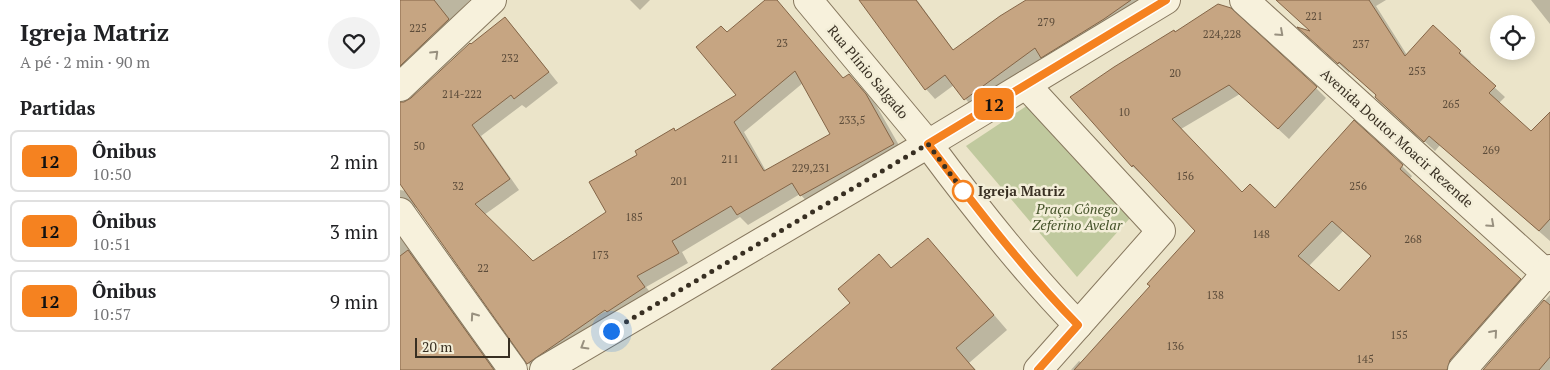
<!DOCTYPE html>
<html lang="pt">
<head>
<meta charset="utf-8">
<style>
  body { margin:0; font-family:"PT Serif",serif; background:#f2f2f2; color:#202124; height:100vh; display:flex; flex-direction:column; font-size:19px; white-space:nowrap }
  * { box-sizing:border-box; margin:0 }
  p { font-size:16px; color:#757577 }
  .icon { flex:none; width:28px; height:28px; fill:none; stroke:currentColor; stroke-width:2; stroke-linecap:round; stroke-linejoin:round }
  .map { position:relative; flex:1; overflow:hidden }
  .sheet { display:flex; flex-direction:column; background:#fff; width:400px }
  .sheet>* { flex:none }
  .badge { padding:0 10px; border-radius:8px; font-size:18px; line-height:32px }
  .tools { position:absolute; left:1090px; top:15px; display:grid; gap:10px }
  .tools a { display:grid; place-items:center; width:45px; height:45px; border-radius:50%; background:#fff; box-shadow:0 2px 12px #0003; font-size:25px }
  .scale { position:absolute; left:15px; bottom:12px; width:95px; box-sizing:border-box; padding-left:5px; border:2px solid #382f22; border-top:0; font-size:14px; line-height:18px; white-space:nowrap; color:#382f22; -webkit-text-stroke:4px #f3eed8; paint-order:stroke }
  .you { position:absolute; width:25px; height:25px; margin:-12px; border:4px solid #fff; border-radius:50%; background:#1a73e8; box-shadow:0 0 0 8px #1a73e833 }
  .map>.badge { position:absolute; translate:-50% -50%; box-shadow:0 0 0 2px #fff }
  h2 { padding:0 20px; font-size:19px; line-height:45px }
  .round { display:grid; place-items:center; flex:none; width:52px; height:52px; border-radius:26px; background:#f2f2f2 }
  .headline { display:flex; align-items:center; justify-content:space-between; height:85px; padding:0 20px }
  h1 { font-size:24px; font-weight:600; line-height:38px }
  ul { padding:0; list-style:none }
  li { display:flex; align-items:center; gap:15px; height:62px; margin:0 10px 8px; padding:0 10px; border:2px solid #e0e0e0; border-radius:8px }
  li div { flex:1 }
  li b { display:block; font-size:19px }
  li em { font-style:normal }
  li .badge { min-width:55px; font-weight:700; text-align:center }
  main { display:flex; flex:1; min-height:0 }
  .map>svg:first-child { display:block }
</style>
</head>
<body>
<main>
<section class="sheet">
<div class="headline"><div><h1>Igreja Matriz</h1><p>A pé · 2 min · 90 m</p></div><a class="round"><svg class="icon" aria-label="heart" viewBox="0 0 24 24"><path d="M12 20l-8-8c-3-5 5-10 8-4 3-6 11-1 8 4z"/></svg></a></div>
<h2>Partidas</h2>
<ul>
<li><span class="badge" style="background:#f58220;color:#111">12</span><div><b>Ônibus</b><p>10:50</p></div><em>2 min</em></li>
<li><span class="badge" style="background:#f58220;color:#111">12</span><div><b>Ônibus</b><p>10:51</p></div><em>3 min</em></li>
<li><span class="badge" style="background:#f58220;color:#111">12</span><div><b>Ônibus</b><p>10:57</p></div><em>9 min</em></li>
</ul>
</section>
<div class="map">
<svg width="1150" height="370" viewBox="0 0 1150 370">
  <rect width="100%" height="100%" fill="#ebe4c9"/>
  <!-- green -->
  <polygon fill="#c0c99e" points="628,105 730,218 677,277 566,146"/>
  <!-- shadow -->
  <g fill="#0003" fill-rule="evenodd">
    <polygon points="0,0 70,0 50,20 59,30 0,85"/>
    <polygon points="230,0 250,0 240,10"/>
    <path d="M367,0H376L443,79L449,76L460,86L476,105L504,154L411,206L400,194L348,225L340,217L282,252L288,263L246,287L254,297L135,370L128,363L18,208L10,206L0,211V190L6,191L0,182V103L3,104L11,100L71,45L105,19L115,29L158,83L126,108L122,105L81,136L119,190L84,215L133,263L208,212L239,156L338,95L327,34ZM403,83L432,134L366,171L344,132Z"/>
    <polygon points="460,0 517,0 554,51 628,0 753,0 574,109 554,85 535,99 526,89"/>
    <polygon points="877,0 986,0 976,6 1007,55 1033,27 1060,52 1071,62 1069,64 1105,97 1099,103 1131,132 1150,114 1150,241 1040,145 1035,151 987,107 978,96 950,71 949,73 909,37 913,33"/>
    <polygon points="1131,0 1150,0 1150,24"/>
    <path d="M715,68L916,88L926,98L889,139L840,94L781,129L842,193L875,209L1002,166L1012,176L1010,179L1130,290L1061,370H671L679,361L682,363L751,286L797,231L744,175L743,176L732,166ZM943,231L972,257L939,293L908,267Z"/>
    <polygon points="0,237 96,370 0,370"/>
    <polygon points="528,240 542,254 607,330 569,363 576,370 373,370 452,303 479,256 492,269"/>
    <polygon points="1150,295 1150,370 1084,370"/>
  </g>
  <!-- building -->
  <g fill="#c6a582" stroke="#846547" fill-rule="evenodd">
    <polygon points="0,0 34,0 49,19 0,66"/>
    <path d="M365,0H377L443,78L449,74L466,94L494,144L400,196L392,183L337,215L331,206L272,241L279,253L237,276L245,287L207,312L205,310L127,364L0,184V102H4L11,98L70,43L71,44L105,17L149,72L114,99L111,95L72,125L110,179L75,204L133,261L206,212L189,182L237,155L235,151L274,128L275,131L336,95L296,47L321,26L327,32ZM395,71L430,134L364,171L334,122Z"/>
    <polygon points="459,0 516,0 553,50 600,16 626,0 731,0 704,19 641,58 635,48 564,100 545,75 525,90"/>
    <polygon points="876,0 969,0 1005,56 1033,25 1061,51 1059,53 1096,86 1089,93 1131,131 1150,112 1150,219 1139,231 1029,136 1024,142 975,97 976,95 939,62 938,64 897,27 910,31"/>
    <path d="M818,4L831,8L917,87L878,129L829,85L772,119L842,192L850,184L875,208L954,120L1003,165L1000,169L1121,279L1050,360L1047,370H674L750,286L747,284L795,231L733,165L732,167L670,97L714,67L774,30L775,32ZM932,221L971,256L939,291L898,256Z"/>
    <polygon points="528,238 594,315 556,348 575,370 371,370 450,303 438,289 479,254 491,268"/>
    <polygon points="8,250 94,370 0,370 0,256"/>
    <polygon points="1144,300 1150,305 1150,357 1139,370 1083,370"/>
  </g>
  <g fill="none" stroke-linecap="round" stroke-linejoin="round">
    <!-- minor casing -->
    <g stroke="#87785f" stroke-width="30">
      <g id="minor">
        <polyline points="844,0 1150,277"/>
        <polyline points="626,85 761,231 678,325"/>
        <polyline points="0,87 92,0"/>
        <polyline points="144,370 528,144 408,0"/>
        <polyline points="1062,370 1150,269"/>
      </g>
    </g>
    <!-- tertiary casing -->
    <g stroke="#87785f" stroke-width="30">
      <g id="tertiary">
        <polyline points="0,212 113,370"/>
        <path d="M638,370L678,325C624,270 574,206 528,144L766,0"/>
      </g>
    </g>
    <!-- minor -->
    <use href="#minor" stroke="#f7f1dc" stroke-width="28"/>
    <!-- tertiary -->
    <use href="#tertiary" stroke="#f7f1dc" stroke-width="28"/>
  </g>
  <!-- one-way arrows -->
  <defs><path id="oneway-chevron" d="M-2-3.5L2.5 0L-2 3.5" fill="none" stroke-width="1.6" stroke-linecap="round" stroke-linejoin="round" transform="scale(1.25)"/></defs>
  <g stroke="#98907f">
    <use href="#oneway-chevron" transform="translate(880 33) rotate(42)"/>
    <use href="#oneway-chevron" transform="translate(35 54) rotate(-44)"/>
    <use href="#oneway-chevron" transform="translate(1091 224) rotate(42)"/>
    <use href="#oneway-chevron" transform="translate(74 316) rotate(-125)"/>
    <use href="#oneway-chevron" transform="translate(1094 333) rotate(-49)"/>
    <use href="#oneway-chevron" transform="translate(184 346) rotate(149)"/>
  </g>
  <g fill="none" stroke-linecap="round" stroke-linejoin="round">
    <!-- line casing -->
    <g stroke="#fff" stroke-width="11">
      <path id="line" d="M638,370L678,325C623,269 575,206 528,144L766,0"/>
    </g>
    <!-- line -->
    <use href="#line" stroke="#f58220" stroke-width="8"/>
    <!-- walk -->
    <polyline stroke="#382f22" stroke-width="5" stroke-dasharray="0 9" points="211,331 528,144 563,191"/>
  </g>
  <!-- markers -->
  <circle fill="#fff" stroke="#f58220" stroke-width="2.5" cx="563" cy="191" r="10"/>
  <g text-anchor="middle" stroke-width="5" stroke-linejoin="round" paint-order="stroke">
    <!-- number labels -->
    <g font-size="11" fill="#5c4c3a">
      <text x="914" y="20">221</text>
      <text x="646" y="26">279</text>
      <text x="18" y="32">225</text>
      <text x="822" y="38">224,228</text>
      <text x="382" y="47">23</text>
      <text x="961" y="48">237</text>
      <text x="110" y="62">232</text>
      <text x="1017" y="75">253</text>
      <text x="775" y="77">20</text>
      <text x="62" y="98">214-222</text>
      <text x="1051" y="108">265</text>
      <text x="724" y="116">10</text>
      <text x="452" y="124">233,5</text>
      <text x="19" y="150">50</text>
      <text x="1091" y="154">269</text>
      <text x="330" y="163">211</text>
      <text x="411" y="172">229,231</text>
      <text x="785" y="180">156</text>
      <text x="279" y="185">201</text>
      <text x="58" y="190">32</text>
      <text x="958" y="190">256</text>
      <text x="234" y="221">185</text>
      <text x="861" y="238">148</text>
      <text x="1013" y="243">268</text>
      <text x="200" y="259">173</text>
      <text x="83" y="272">22</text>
      <text x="815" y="299">138</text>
      <text x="999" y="339">155</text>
      <text x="775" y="350">136</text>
      <text x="965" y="363">145</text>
    </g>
    <!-- street labels -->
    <g font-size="14" fill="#382f22" stroke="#f3eed8">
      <text transform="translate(468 72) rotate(50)" y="5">Rua Plínio Salgado</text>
      <text transform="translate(997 138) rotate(42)" y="5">Avenida Doutor Moacir Rezende</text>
    </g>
    <!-- stop labels -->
    <g font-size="14" font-weight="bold" fill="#382f22" stroke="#f3eed8" text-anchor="start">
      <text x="578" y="196">Igreja Matriz</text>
    </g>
    <!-- park labels -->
    <g font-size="14" font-style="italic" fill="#45532a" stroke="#f3eed8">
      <text x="677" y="214">Praça Cônego<tspan x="677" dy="16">Zeferino Avelar</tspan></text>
    </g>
  </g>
</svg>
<div class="tools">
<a><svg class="icon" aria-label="locate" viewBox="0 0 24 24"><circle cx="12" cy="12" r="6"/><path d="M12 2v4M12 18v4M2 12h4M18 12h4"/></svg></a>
</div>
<div class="scale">20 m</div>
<div class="you" style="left:211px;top:331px"></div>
<b class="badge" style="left:594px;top:104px;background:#f58220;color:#111">12</b>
</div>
</main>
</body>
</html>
